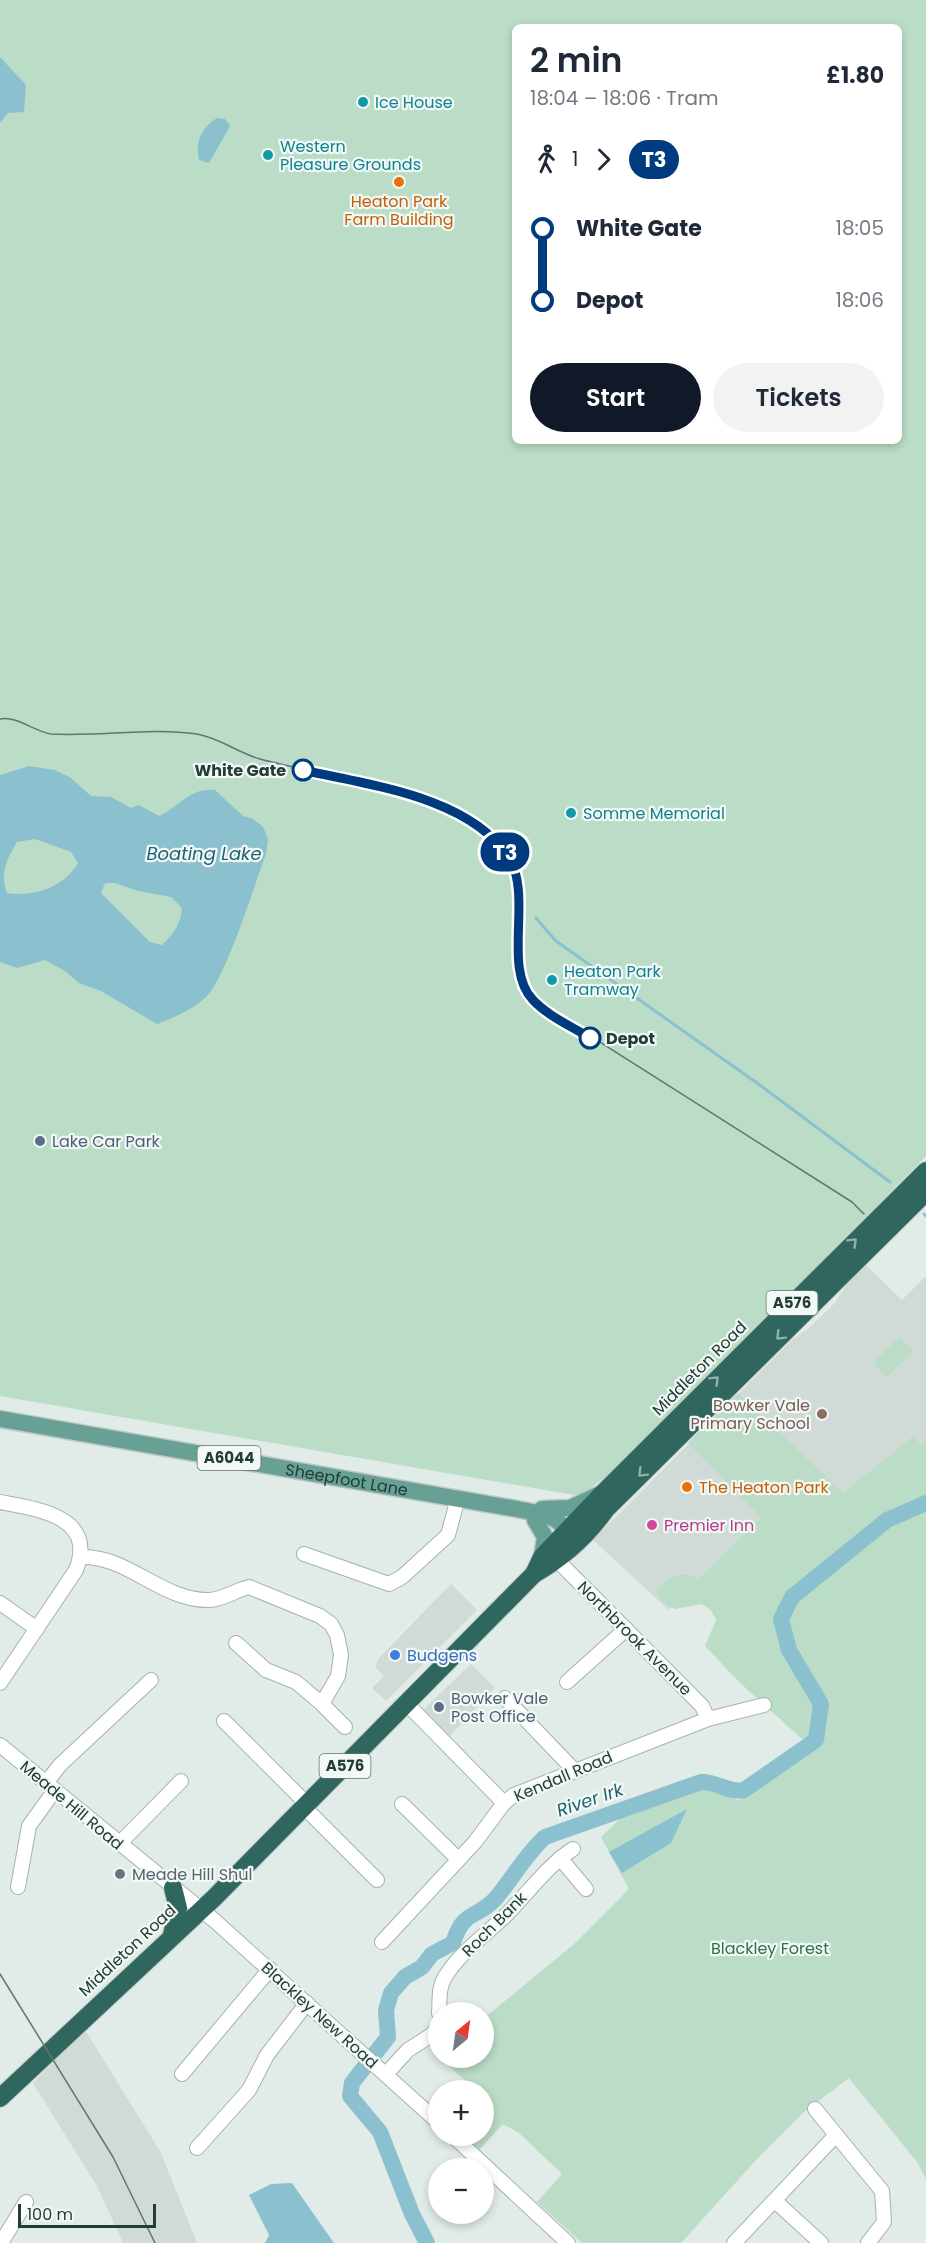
<!DOCTYPE html>
<html lang="en">
<head>
<meta charset="utf-8">
<style>
  body { margin:0; font-family:Poppins,sans-serif; background:#f2f2f3; color:#1f2937; height:100vh; display:flex; flex-direction:column; font-size:22px; white-space:nowrap }
  * { box-sizing:border-box; margin:0 }
  p { font-size:20px; color:#747a83 }
  .icon { flex:none; width:33px; height:33px; fill:none; stroke:currentColor; stroke-width:2; stroke-linecap:round; stroke-linejoin:round }
  .map { position:relative; flex:1; overflow:hidden }
  .side { position:absolute; left:512px; top:24px; width:390px; height:420px; display:flex; flex-direction:column; background:#fff; border-radius:9px; box-shadow:0 3px 9px #0003 }
  .side>* { flex:none }
  .badge { padding:0 12px; border-radius:20px; font-size:21px; line-height:39px }
  .needle { width:39px; rotate:29deg }
  .buttons { position:absolute; left:428px; top:2002px; display:grid; gap:12px }
  .buttons a { display:grid; place-items:center; width:66px; height:66px; border-radius:50%; background:#fff; box-shadow:0 3px 9px #0003; font-size:30px }
  .scale { position:absolute; left:18px; bottom:15px; width:138px; box-sizing:border-box; padding-left:6px; border:3px solid #223c36; border-top:0; font-size:16px; line-height:21px; white-space:nowrap; color:#223c36; -webkit-text-stroke:4px #f2f8f5; paint-order:stroke }
  .map>.badge { position:absolute; translate:-50% -50%; box-shadow:0 0 0 3px #fff }
  .legs { display:flex; align-items:center; gap:9px; height:66px; padding:0 18px; font-size:20px }
  .legs p { margin-inline-start:auto }
  .headline { display:flex; align-items:center; justify-content:space-between; height:102px; padding:0 18px }
  h1 { font-size:33px; font-weight:600; line-height:45px }
  .button { display:flex; gap:12px; margin-top:auto; padding:12px 18px }
  .button a { flex:1; height:69px; border-radius:36px; background:#111827; color:#fff; font-size:24px; font-weight:600; line-height:69px; text-align:center }
  .button a+a { background:#f2f2f3; color:#1f2937 }
  ul { padding:0 18px; list-style:none }
  li { display:flex; align-items:center; gap:21px; height:72px; font-size:22px }
  li i { display:grid; place-items:center; width:9px; height:100%; margin:0 8px; background:currentColor }
  li i::after { content:''; width:15px; height:15px; margin:-8px; border:4px solid; border-radius:50%; background:#fff }
  li p { margin-inline-start:auto }
  li:first-child i { background:linear-gradient(#0000 50%,currentColor 0) }
  li:last-child i { background:linear-gradient(currentColor 50%,#0000 0) }
  .map>svg:first-child { display:block }
</style>
</head>
<body>
<div class="map">
<svg width="926" height="2243" viewBox="0 0 926 2243">
  <rect width="100%" height="100%" fill="#e1ebe8"/>
  <!-- built -->
  <g fill="#d0dbd7">
    <polygon points="866,1265 902,1300 926,1276 926,1449 913,1436 790,1537 761,1517 669,1610 593,1540 793,1339 809,1328 834,1304 848,1283"/>
    <polygon points="451,1584 477,1610 386,1701 372,1688 384,1676 375,1667 379,1658"/>
    <polygon points="471,1664 495,1688 448,1738 422,1711"/>
    <polygon points="85,2030 160,2151 197,2243 123,2243 97,2186 33,2083"/>
  </g>
  <!-- green -->
  <g fill="#bbdcc6" fill-rule="evenodd">
    <path d="M0,0H926V1156L613,1471L580,1496L0,1396ZM514,27H898V441H514Z"/>
    <polygon points="899,1337 913,1350 887,1377 873,1363"/>
    <path d="M738,1393L843,1493L913,1436L922,1445L926,1442V2179L917,2162L849,2078L804,2112L757,2159L681,2243H582L537,2202L562,2174L519,2133L503,2124L478,2151L463,2136H483V2091H453L464,2080L441,2058H483V2019L572,1946L629,1889L601,1837L623,1816L706,1786L738,1800L813,1749L737,1680L705,1646L716,1620L711,1610L702,1604L675,1609L661,1600L656,1591C670,1576 680,1570 699,1579L761,1517L688,1443Z"/>
  </g>
  <!-- water -->
  <g fill="#8bc1cf" fill-rule="evenodd">
    <polygon points="0,57 26,85 24,112 8,113 0,123"/>
    <path d="M217,118L225,119L230,126L209,163L199,160C195,142 201,128 217,118Z"/>
    <path d="M29,766L55,770L71,778L91,796L111,797L131,808L139,805L159,816C179,807 190,787 215,790L243,816L253,819L263,827L268,839L266,854C255,883 225,981 205,998C192,1010 173,1018 157,1024L101,991L79,983L65,971L45,960L17,968L0,962V775ZM35,839L71,852L78,863C64,887 35,897 7,893C0,873 6,861 17,842ZM105,883H115L138,891L171,897L182,908C181,923 173,935 162,945L150,942L101,893Z"/>
    <polygon points="687,1809 671,1843 622,1873 609,1852"/>
    <polygon points="292,2183 334,2243 265,2243 269,2235 249,2195 271,2184"/>
  </g>
  <g fill="none" stroke-linecap="round" stroke-linejoin="round">
    <!-- stream -->
    <g stroke="#8bc1cf" stroke-width="3">
      <polyline points="536,918 556,941 757,1083 890,1182"/>
      <polyline points="924,1214 926,1216"/>
    </g>
    <!-- river -->
    <path stroke="#8bc1cf" stroke-width="16" d="M427,2243L412,2214L380,2132L350,2096L352,2083L388,2037L386,2010L391,1993L405,1977L422,1967L432,1954L453,1943C464,1908 478,1919 496,1898C513,1878 525,1855 545,1837L701,1782C717,1781 727,1793 744,1790L816,1740L821,1704L789,1650L781,1619L792,1597L887,1520L926,1503"/>
    <!-- minor casing -->
    <g stroke="#a4b3af" stroke-width="16">
      <g id="minor">
        <path d="M0,1502C37,1509 97,1516 76,1570L0,1683"/>
        <polyline points="304,1554 389,1584 402,1577 448,1535 458,1498"/>
        <path d="M81,1557C127,1555 162,1601 209,1600C222,1600 236,1590 249,1587L320,1616L331,1624L337,1635L341,1655L338,1676L322,1704L296,1682L266,1670L236,1643"/>
        <polyline points="558,1561 702,1706 708,1719"/>
        <polyline points="0,1603 37,1629"/>
        <polyline points="567,1682 626,1629"/>
        <polyline points="505,1698 574,1770"/>
        <polyline points="322,1704 345,1727"/>
        <polyline points="407,1704 504,1803"/>
        <polyline points="224,1721 307,1804"/>
        <polyline points="0,1745 215,1921 438,2122"/>
        <polyline points="46,1783 60,1765 151,1680"/>
        <polyline points="402,1804 458,1859"/>
        <polyline points="304,1807 377,1880"/>
        <polyline points="119,1844 181,1781"/>
        <polyline points="560,1858 586,1889"/>
        <polyline points="18,1887 29,1826 55,1790"/>
        <polyline points="382,1942 475,1842 504,1803 514,1795 708,1719 764,1705"/>
        <path d="M439,2013C440,2001 438,1988 445,1977C460,1952 486,1935 507,1914C529,1892 546,1867 573,1849"/>
        <polyline points="182,2074 270,1969"/>
        <polyline points="386,2074 408,2050 433,2034 438,2026"/>
        <polyline points="815,2109 882,2191 884,2222 868,2243"/>
        <polyline points="453,2136 568,2243"/>
        <polyline points="197,2148 249,2090 267,2055 307,2003"/>
        <polyline points="775,2201 821,2243"/>
        <polyline points="1,2243 26,2202"/>
        <polyline points="734,2243 836,2135"/>
      </g>
    </g>
    <!-- major casing -->
    <g stroke="#c1c8c7" stroke-width="19">
      <g id="major">
        <path id="s1" d="M0,1419L517,1509C534,1513 558,1513 566,1532"/>
        <polyline points="542,1509 570,1508 600,1494"/>
        <polyline points="535,1520 545,1537 542,1557"/>
      </g>
    </g>
    <!-- highway casing -->
    <g stroke="#c1c8c7" stroke-width="20">
      <g id="highway">
        <polyline points="534,1574 542,1557 604,1492 926,1171"/>
        <polyline points="172,1935 178,1908 173,1888"/>
        <path d="M0,2098L214,1898L534,1574C562,1558 587,1536 606,1509L926,1192"/>
      </g>
    </g>
    <!-- minor -->
    <use href="#minor" stroke="#fff" stroke-width="14"/>
    <!-- major -->
    <use href="#major" stroke="#67a095" stroke-width="16"/>
    <!-- highway -->
    <use href="#highway" stroke="#2f675f" stroke-width="18"/>
    <!-- tram -->
    <g stroke="#5d7772" stroke-width="1.5">
      <path d="M0,719C18,716 33,731 51,734C99,737 149,727 197,734C220,738 238,753 260,759C332,779 465,789 508,858C535,899 504,958 532,999L852,1202L864,1214"/>
      <polyline points="0,1974 113,2157 155,2243"/>
    </g>
  </g>
  <!-- one-way arrows -->
  <defs><path id="oneway-chevron" d="M-2-3.5L2.5 0L-2 3.5" fill="none" stroke-width="1.6" stroke-linecap="round" stroke-linejoin="round" transform="scale(1.5)"/></defs>
  <g stroke="#90b0aa">
    <use href="#oneway-chevron" transform="translate(853 1242) rotate(-45)"/>
    <use href="#oneway-chevron" transform="translate(780 1336) rotate(135)"/>
    <use href="#oneway-chevron" transform="translate(715 1380) rotate(-45)"/>
    <use href="#oneway-chevron" transform="translate(642 1473) rotate(135)"/>
  </g>
  <g fill="none" stroke-linecap="round" stroke-linejoin="round">
    <!-- line-1 casing -->
    <g stroke="#fff" stroke-width="14">
      <path id="line-1" d="M303,770C367,785 470,796 509,858C533,896 502,968 533,1000C548,1016 571,1026 590,1038"/>
    </g>
    <!-- line-1 -->
    <use href="#line-1" stroke="#003b80" stroke-width="9"/>
  </g>
  <!-- markers -->
  <g fill="#0f9aa8" stroke="#f2f8f5" stroke-width="2">
    <circle cx="363" cy="102" r="6"/>
    <circle cx="268" cy="155" r="6"/>
    <circle cx="571" cy="813" r="6"/>
    <circle cx="552" cy="980" r="6"/>
  </g>
  <g fill="#e8710a" stroke="#f2f8f5" stroke-width="2">
    <circle cx="399" cy="182" r="6"/>
    <circle cx="687" cy="1487" r="6"/>
  </g>
  <g fill="#fff" stroke="#003b80" stroke-width="3">
    <circle cx="303" cy="770" r="10"/>
    <circle cx="590" cy="1038" r="10"/>
  </g>
  <g fill="#5c6f8a" stroke="#f2f8f5" stroke-width="2">
    <circle cx="40" cy="1141" r="6"/>
    <circle cx="439" cy="1707" r="6"/>
  </g>
  <circle fill="#8d6e63" stroke="#f2f8f5" stroke-width="2" cx="822" cy="1414" r="6"/>
  <circle fill="#d1479c" stroke="#f2f8f5" stroke-width="2" cx="652" cy="1525" r="6"/>
  <circle fill="#3f7fe0" stroke="#f2f8f5" stroke-width="2" cx="395" cy="1655" r="6"/>
  <circle fill="#6b7280" stroke="#f2f8f5" stroke-width="2" cx="120" cy="1874" r="6"/>
  <g text-anchor="middle" stroke-width="4.5" stroke-linejoin="round" paint-order="stroke">
    <!-- shield labels -->
    <g fill="#f2f8f5" stroke="#60746f" stroke-width="1.5">
      <rect x="766.5" y="1291" width="51" height="24" rx="4.5"/>
      <rect x="197.5" y="1446" width="63" height="24" rx="4.5"/>
      <rect x="319.5" y="1754" width="51" height="24" rx="4.5"/>
    </g>
    <g font-size="15" font-weight="bold" fill="#223c36">
      <text x="792" y="1308">A576</text>
      <text x="229" y="1463">A6044</text>
      <text x="345" y="1771">A576</text>
    </g>
    <!-- culture labels -->
    <g font-size="16" fill="#0d838f" stroke="#f2f8f5" text-anchor="start">
      <text x="375" y="108">Ice House</text>
      <text x="280" y="152">Western<tspan x="280" dy="18">Pleasure Grounds</tspan></text>
      <text x="583" y="819">Somme Memorial</text>
      <text x="564" y="977">Heaton Park<tspan x="564" dy="18">Tramway</tspan></text>
    </g>
    <!-- food labels -->
    <g font-size="16" fill="#c56008" stroke="#f2f8f5">
      <text x="399" y="207">Heaton Park<tspan x="399" dy="18">Farm Building</tspan></text>
      <text x="699" y="1493" text-anchor="start">The Heaton Park</text>
    </g>
    <!-- stop labels -->
    <g font-size="16" font-weight="bold" fill="#223c36" stroke="#f2f8f5" text-anchor="end">
      <text x="286" y="776">White Gate</text>
      <text x="606" y="1044" text-anchor="start">Depot</text>
    </g>
    <!-- service labels -->
    <g font-size="16" fill="#4e5e75" stroke="#f2f8f5" text-anchor="start">
      <text x="52" y="1147">Lake Car Park</text>
      <text x="451" y="1704">Bowker Vale<tspan x="451" dy="18">Post Office</tspan></text>
    </g>
    <!-- street labels -->
    <g font-size="16" fill="#223c36" stroke="#f2f8f5">
      <text transform="translate(699 1368) rotate(-45)" y="6">Middleton Road</text>
      <text dy="6" stroke="none"><textPath href="#s1" startOffset="352">Sheepfoot Lane</textPath></text>
      <text transform="translate(635 1638) rotate(45)" y="6">Northbrook Avenue</text>
      <text transform="translate(563 1776) rotate(-23)" y="6">Kendall Road</text>
      <text transform="translate(72 1805) rotate(40)" y="6">Meade Hill Road</text>
      <text transform="translate(494 1924) rotate(-45)" y="6">Roch Bank</text>
      <text transform="translate(127 1950) rotate(-43)" y="6">Middleton Road</text>
      <text transform="translate(320 2015) rotate(42)" y="6">Blackley New Road</text>
    </g>
    <!-- education labels -->
    <g font-size="16" fill="#785e54" stroke="#f2f8f5" text-anchor="end">
      <text x="810" y="1411">Bowker Vale<tspan x="810" dy="18">Primary School</tspan></text>
    </g>
    <!-- hotel labels -->
    <g font-size="16" fill="#b23c85" stroke="#f2f8f5" text-anchor="start">
      <text x="664" y="1531">Premier Inn</text>
    </g>
    <!-- shop labels -->
    <g font-size="16" fill="#366cbe" stroke="#f2f8f5" text-anchor="start">
      <text x="407" y="1661">Budgens</text>
    </g>
    <!-- worship labels -->
    <g font-size="16" fill="#5b616d" stroke="#f2f8f5" text-anchor="start">
      <text x="132" y="1880">Meade Hill Shul</text>
    </g>
    <!-- park labels -->
    <g font-size="16" fill="#2d714c" stroke="#f2f8f5">
      <text x="770" y="1954">Blackley Forest</text>
    </g>
    <!-- water labels -->
    <g font-size="18" font-style="italic" fill="#1e6276" stroke="#f2f8f5">
      <text x="204" y="860">Boating Lake</text>
      <text transform="translate(590 1800) rotate(-19)" y="6">River Irk</text>
    </g>
  </g>
</svg>
<div class="buttons">
<a><svg class="needle" viewBox="-14 -14 28 28"><path d="M0-13l5 13h-10z" fill="#e53935"/><path d="M0 13l5-13h-10z" fill="#747a83"/></svg></a>
<a>+</a>
<a>−</a>
</div>
<div class="scale">100 m</div>
<b class="badge" style="left:505px;top:852px;background:#003b80;color:#fff">T3</b>
<section class="side">
<div class="headline"><div><h1>2 min</h1><p>18:04 – 18:06 · Tram</p></div><b>£1.80</b></div>
<div class="legs"><svg class="icon" aria-label="walk" viewBox="0 0 24 24"><circle cx="13" cy="4" r="2"/><path d="M13 8l-2 6 4 7M11 14l-3 7M7 12l3-4h3l4 4"/></svg>1<svg class="icon" aria-label="forward" viewBox="0 0 24 24"><path d="M9 5l7 7-7 7"/></svg><b class="badge" style="background:#003b80;color:#fff">T3</b></div>
<ul>
<li><i style="color:#003b80"></i><b>White Gate</b><p>18:05</p></li>
<li><i style="color:#003b80"></i><b>Depot</b><p>18:06</p></li>
</ul>
<div class="button"><a>Start</a><a>Tickets</a></div>
</section>
</div>
</body>
</html>
